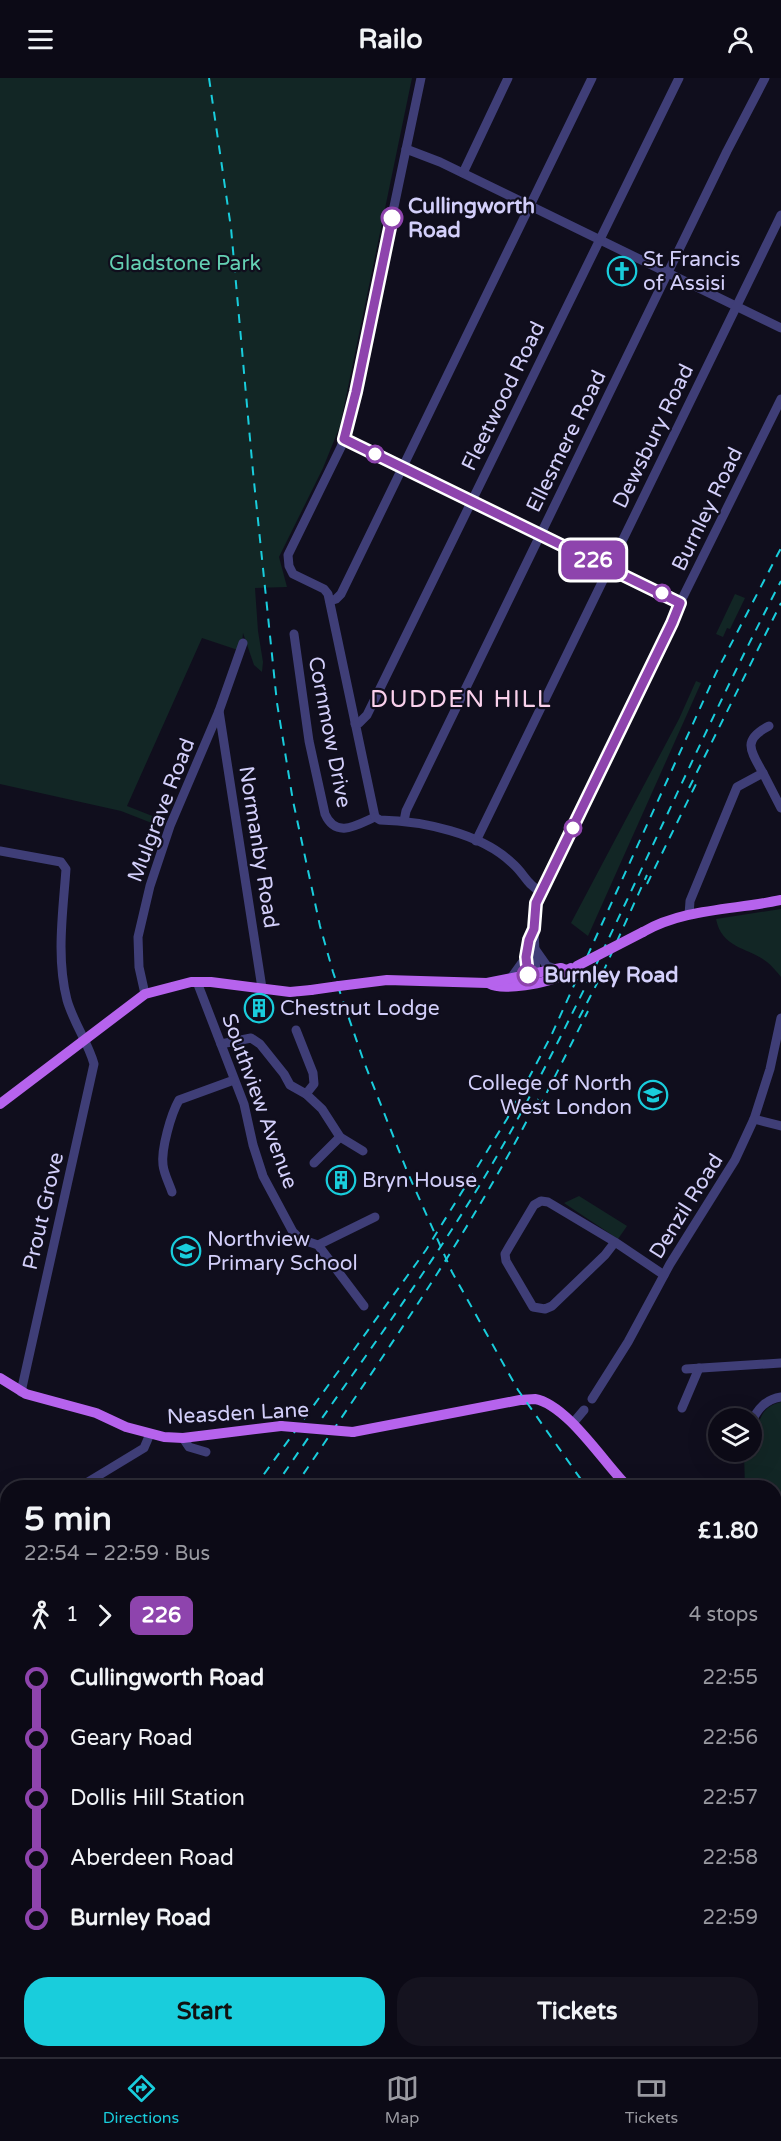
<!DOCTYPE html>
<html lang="en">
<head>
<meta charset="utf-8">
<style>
  body { margin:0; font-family:"Varela Round",sans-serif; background:#15131f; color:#f1f3f6; height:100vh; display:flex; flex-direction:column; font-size:22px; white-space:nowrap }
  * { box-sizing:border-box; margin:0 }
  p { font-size:20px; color:#9a9aa1 }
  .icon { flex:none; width:33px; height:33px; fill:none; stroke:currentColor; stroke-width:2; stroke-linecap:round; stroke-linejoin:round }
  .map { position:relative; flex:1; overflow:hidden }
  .panel { position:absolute; left:0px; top:1402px; width:782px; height:578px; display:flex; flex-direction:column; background:#0c0a16; border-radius:24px 24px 0 0; box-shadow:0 6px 24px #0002,0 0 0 2px #2c2b35 }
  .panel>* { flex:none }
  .badge { padding:0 12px; border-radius:9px; font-size:21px; line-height:39px }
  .tools { position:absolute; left:708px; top:1330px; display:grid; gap:12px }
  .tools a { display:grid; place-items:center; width:54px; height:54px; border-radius:50%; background:#0c0a16; box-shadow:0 6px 24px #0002,0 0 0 2px #2c2b35; font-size:30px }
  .map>.badge { position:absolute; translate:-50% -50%; box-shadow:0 0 0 3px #fff }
  .legs { display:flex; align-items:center; gap:9px; height:66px; padding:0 24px; font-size:20px }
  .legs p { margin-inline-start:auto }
  .overview { display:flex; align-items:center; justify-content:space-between; height:102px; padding:0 24px }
  h1 { font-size:33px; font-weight:700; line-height:45px }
  .button { display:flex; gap:12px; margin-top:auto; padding:12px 24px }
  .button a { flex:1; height:69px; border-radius:24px; background:#19cddc; color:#111; font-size:24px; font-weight:700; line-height:69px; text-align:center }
  .button a+a { background:#15131f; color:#f1f3f6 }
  ul { padding:0 24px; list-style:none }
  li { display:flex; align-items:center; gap:21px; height:60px; font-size:22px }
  li i { display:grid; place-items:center; width:9px; height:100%; margin:0 8px; background:currentColor }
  li i::after { content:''; width:15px; height:15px; margin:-8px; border:4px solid; border-radius:50%; background:#0c0a16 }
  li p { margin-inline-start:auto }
  li:first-child i { background:linear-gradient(#0000 50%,currentColor 0) }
  li:last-child i { background:linear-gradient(currentColor 50%,#0000 0) }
  header { display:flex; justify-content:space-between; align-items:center; height:78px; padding:0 24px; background:#0c0a16; font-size:27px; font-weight:700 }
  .tab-bar { display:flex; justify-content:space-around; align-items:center; height:84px; border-top:2px solid #2c2b35; background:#0c0a16; font-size:16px; color:#9a9aa1 }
  .tab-bar a { display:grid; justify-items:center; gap:3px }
  .tab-bar .on { color:#19cddc }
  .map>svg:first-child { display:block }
</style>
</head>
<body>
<header><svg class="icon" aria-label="menu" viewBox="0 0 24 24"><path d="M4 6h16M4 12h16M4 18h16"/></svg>Railo<svg class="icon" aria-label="person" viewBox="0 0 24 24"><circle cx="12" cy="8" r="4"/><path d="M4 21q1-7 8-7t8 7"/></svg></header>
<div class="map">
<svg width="781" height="1979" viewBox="0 0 781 1979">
  <rect width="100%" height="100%" fill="#100e1d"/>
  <!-- green -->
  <g fill="#122625">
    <polygon points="0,0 412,0 340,348 323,390 279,479 287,509 255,510 258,553 263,584 262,594 254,587 243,555 242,566 238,572 202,560 127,728 165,743 162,749 121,733 0,706"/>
    <polygon points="735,516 745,520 730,551 727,550 723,559 716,556"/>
    <polygon points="696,603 701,605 588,858 571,845 679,641"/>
    <path d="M781,831V899C777,894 772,888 767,884C748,869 722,871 716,841Z"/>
    <polygon points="579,1118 627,1148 618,1161 564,1125"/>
    <path d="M781,1324V1434L774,1435V1410H745L744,1375L752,1374V1372L759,1368C756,1349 758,1329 781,1324Z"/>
    <polygon points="781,1552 781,1629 774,1622 774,1553"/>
    <polygon points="781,1841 781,1909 774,1912 774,1847"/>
  </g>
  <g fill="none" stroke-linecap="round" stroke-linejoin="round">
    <!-- canal -->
    <g stroke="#132741" stroke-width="8">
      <polyline points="774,1849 781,1845"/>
      <polyline points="281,1979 294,1972"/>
    </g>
    <!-- minor -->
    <g stroke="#3f3e77" stroke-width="9">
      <polyline points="406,71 440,84 781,250"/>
      <polyline points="463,95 508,0"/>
      <polyline points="344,361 680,525"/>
      <polyline points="330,523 336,521 341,516 592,0"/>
      <path d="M294,556L309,663L325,736C336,761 357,747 375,739"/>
      <polyline points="219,633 262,910"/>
      <polyline points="355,646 359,645 367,637 679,0"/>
      <path d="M763,695C750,672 742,662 769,648"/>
      <polyline points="375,739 328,516 324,511 293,496 289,488 288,477 341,369 349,343 421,0"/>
      <path d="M375,739L380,742C422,743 481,755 512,785C525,796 525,805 541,814"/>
      <polyline points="404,743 406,733 727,73 765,0"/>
      <polyline points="476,763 781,137"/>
      <path d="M0,773L61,784L66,791C63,834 56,879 67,922C74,946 88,964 94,986L21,1314"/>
      <polyline points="689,837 690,823 737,709 763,695 781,730"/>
      <polyline points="535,871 547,888 556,891"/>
      <polyline points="511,900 526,879"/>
      <path d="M531,900C520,889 528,864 534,851"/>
      <polyline points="536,900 534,851 536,825 672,545 680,525 781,321"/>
      <polyline points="197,904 244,1026 253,1067 263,1098 293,1154 300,1161 318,1167 364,1228"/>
      <polyline points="145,916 139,889 138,859 150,808 170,748 219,633 243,565"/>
      <polyline points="296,952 313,995 314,1006 306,1016"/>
      <polyline points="221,966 251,960 260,966 284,996 290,1007 306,1016 322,1031 340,1059 363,1073"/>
      <polyline points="754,1041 781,1048"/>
      <polyline points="314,1085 340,1059"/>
      <path d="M172,1114C169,1105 164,1096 163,1087C161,1071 171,1036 179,1022L234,1002"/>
      <polyline points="615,1164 605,1177 552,1228 545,1231 533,1229 506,1183 505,1176 509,1169 534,1127 541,1123 548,1124 615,1164 664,1197"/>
      <polyline points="318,1167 375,1139"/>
      <polyline points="686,1291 781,1285"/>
      <polyline points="592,1321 628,1264 670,1186 735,1082 754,1041 770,991 781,940"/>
      <polyline points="682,1330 699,1290"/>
      <polyline points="573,1345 584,1332"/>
      <path d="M752,1345C756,1331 767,1321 781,1319"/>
      <polyline points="752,1357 753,1364"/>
      <polyline points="183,1360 189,1369 206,1374"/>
      <polyline points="78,1410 144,1370 150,1356"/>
      <polyline points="0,1456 8,1451"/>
      <polyline points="774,1456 781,1455"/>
      <polyline points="0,1471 8,1485"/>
      <polyline points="774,1492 781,1491"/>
      <polyline points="774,1548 781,1547"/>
      <polyline points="774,1774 781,1780"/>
      <polyline points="774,1836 781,1830"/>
      <polyline points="774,1956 781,1954"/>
      <polyline points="448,1972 455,1979"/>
      <polyline points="241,1979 250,1972"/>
      <polyline points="664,1979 668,1972"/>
    </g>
    <!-- major -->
    <g stroke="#b663ed" stroke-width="10">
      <path d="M643,854C685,830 735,832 781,822"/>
      <path d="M490,906C502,913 548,905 560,898C564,895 565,892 571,890"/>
      <polyline points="339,908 387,902 487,905 561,890 566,892"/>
      <polyline points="0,1026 145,916 191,904 211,904 290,914 311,912"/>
      <polyline points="0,1300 26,1316 96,1335 126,1349 164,1359 183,1360 281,1348"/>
      <path d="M353,1354L520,1322C525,1322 530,1321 535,1321C568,1327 605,1387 629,1410"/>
      <polyline points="774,1442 781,1441"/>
      <polyline points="0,1898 8,1891"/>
      <polyline points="118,1979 121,1972"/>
    </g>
    <!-- highway -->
    <g stroke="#ec58a3" stroke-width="12">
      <polyline points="0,1532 8,1527"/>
      <polyline points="0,1548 8,1546"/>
      <polyline points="372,1972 372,1979"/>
      <polyline points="388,1972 389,1979"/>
    </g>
    <!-- rail -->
    <g stroke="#19cddc" stroke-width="2" stroke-dasharray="9 8" stroke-linecap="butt">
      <polyline points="209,0 231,150 253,394 277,625 293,723 320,848 333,894 364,984 407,1093 452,1194 518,1312 587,1410"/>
      <polyline points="689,710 781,525"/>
      <polyline points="647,806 696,706"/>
      <polyline points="579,940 604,892 647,797"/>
      <polyline points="539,1030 588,933"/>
      <polyline points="254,1410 426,1172 507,1041 551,958 716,595 781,470"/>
      <path d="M274,1410C356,1288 446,1173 516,1044C612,867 688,681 781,503"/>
      <path d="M294,1410C379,1283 469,1158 538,1021"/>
      <polyline points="774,1636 781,1643"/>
      <polyline points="0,1794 8,1784"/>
      <polyline points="0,1811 8,1801"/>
      <polyline points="0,1843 8,1832"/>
      <polyline points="0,1935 8,1917"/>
    </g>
    <!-- major-bridge -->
    <g stroke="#b663ed" stroke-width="10">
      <polyline points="577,888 643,854"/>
      <polyline points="311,912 339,908"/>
      <polyline points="281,1348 353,1354"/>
    </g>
  </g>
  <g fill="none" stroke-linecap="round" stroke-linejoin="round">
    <!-- line-1 casing -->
    <g stroke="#fff" stroke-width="14">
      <polyline id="line-1" points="392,140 356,314 344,361 680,525 672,545 536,825 534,851 529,862 526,879 528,897"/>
    </g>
    <!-- line-1 -->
    <use href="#line-1" stroke="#8e44ad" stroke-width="9"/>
  </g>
  <!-- icons -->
  <defs>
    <g id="church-ring" transform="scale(1.5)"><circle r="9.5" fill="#100e1d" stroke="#19cddc" stroke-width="1.5"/><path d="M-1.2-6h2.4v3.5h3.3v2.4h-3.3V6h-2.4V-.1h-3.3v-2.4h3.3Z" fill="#19cddc"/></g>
    <g id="building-ring" transform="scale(1.5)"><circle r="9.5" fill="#100e1d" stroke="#19cddc" stroke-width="1.5"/><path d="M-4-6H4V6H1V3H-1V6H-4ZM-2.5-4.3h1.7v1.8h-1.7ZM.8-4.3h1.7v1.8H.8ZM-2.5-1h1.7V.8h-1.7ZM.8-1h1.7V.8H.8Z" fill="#19cddc"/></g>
    <g id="university-ring" transform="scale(1.5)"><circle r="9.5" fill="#100e1d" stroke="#19cddc" stroke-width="1.5"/><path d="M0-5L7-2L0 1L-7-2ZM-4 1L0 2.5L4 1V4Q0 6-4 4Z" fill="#19cddc"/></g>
    <g id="school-ring" transform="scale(1.5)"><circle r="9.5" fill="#100e1d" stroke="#19cddc" stroke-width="1.5"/><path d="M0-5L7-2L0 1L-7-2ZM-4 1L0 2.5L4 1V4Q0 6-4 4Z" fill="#19cddc"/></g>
  </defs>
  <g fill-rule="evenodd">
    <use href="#church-ring" x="622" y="193"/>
    <use href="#building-ring" x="259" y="930"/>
    <use href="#university-ring" x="653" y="1017"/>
    <use href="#building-ring" x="341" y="1102"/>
    <use href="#school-ring" x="186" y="1173"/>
  </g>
  <!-- markers -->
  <g fill="#fff" stroke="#8e44ad" stroke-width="3">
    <circle cx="392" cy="140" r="10"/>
    <circle cx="375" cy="376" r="8"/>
    <circle cx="662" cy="515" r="8"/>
    <circle cx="573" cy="750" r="8"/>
    <circle cx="528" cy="897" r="10"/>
  </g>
  <g text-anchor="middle" stroke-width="4.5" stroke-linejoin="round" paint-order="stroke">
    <!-- stop labels -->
    <g font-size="21" font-weight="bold" fill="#d3cffa" stroke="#100e1d" text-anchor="start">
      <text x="408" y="135">Cullingworth<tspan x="408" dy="24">Road</tspan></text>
      <text x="544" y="904">Burnley Road</text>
    </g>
    <!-- poi labels -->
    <g font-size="21" fill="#d3cffa" stroke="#100e1d" text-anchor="start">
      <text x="643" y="188">St Francis<tspan x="643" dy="24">of Assisi</tspan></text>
      <text x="280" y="937">Chestnut Lodge</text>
      <text x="632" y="1012" text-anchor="end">College of North<tspan x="632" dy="24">West London</tspan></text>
      <text x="362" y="1109">Bryn House</text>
      <text x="207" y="1168">Northview<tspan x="207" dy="24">Primary School</tspan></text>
    </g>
    <!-- park labels -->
    <g font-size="21" fill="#64d0b3" stroke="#100e1d">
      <text x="185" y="192">Gladstone Park</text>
    </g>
    <!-- street labels -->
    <g font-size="21" fill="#d3cffa" stroke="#100e1d">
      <text transform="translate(503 318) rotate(-64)" y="7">Fleetwood Road</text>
      <text transform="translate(653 358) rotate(-64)" y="7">Dewsbury Road</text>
      <text transform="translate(566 363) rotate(-64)" y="7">Ellesmere Road</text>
      <text transform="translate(707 431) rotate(-64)" y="7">Burnley Road</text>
      <text transform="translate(330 654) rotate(79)" y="7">Cornmow Drive</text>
      <text transform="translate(161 732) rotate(-69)" y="7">Mulgrave Road</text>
      <text transform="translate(259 769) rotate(81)" y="7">Normanby Road</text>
      <text transform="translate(260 1023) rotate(70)" y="7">Southview Avenue</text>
      <text transform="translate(686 1128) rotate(-58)" y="7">Denzil Road</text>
      <text transform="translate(43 1133) rotate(-77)" y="7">Prout Grove</text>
      <text transform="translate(238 1335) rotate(-3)" y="7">Neasden Lane</text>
    </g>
    <!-- quarter labels -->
    <g font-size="24" letter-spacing="1.5" fill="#fad1ec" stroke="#100e1d">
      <text x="461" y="629">DUDDEN HILL</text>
    </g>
  </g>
</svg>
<div class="tools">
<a><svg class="icon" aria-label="layers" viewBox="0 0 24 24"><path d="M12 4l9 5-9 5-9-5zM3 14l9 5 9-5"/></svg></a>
</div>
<b class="badge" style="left:593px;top:482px;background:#8e44ad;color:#fff">226</b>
<section class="panel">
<div class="overview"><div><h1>5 min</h1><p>22:54 – 22:59 · Bus</p></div><b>£1.80</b></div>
<div class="legs"><svg class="icon" aria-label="walk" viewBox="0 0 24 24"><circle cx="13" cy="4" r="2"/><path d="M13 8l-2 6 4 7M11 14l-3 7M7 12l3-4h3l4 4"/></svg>1<svg class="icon" aria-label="forward" viewBox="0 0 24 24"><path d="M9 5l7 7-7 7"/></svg><b class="badge" style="background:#8e44ad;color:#fff">226</b><p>4 stops</p></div>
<ul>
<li><i style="color:#8e44ad"></i><b>Cullingworth Road</b><p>22:55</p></li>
<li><i style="color:#8e44ad"></i><span>Geary Road</span><p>22:56</p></li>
<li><i style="color:#8e44ad"></i><span>Dollis Hill Station</span><p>22:57</p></li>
<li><i style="color:#8e44ad"></i><span>Aberdeen Road</span><p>22:58</p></li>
<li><i style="color:#8e44ad"></i><b>Burnley Road</b><p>22:59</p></li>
</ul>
<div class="button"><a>Start</a><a>Tickets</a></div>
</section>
</div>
<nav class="tab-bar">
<a class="on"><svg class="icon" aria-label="directions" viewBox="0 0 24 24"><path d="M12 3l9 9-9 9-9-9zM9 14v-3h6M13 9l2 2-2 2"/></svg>Directions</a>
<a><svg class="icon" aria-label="map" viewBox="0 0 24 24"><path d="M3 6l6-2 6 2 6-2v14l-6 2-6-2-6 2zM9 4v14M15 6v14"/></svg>Map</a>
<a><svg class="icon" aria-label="tickets" viewBox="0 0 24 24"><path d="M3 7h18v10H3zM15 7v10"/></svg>Tickets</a>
</nav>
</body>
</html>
